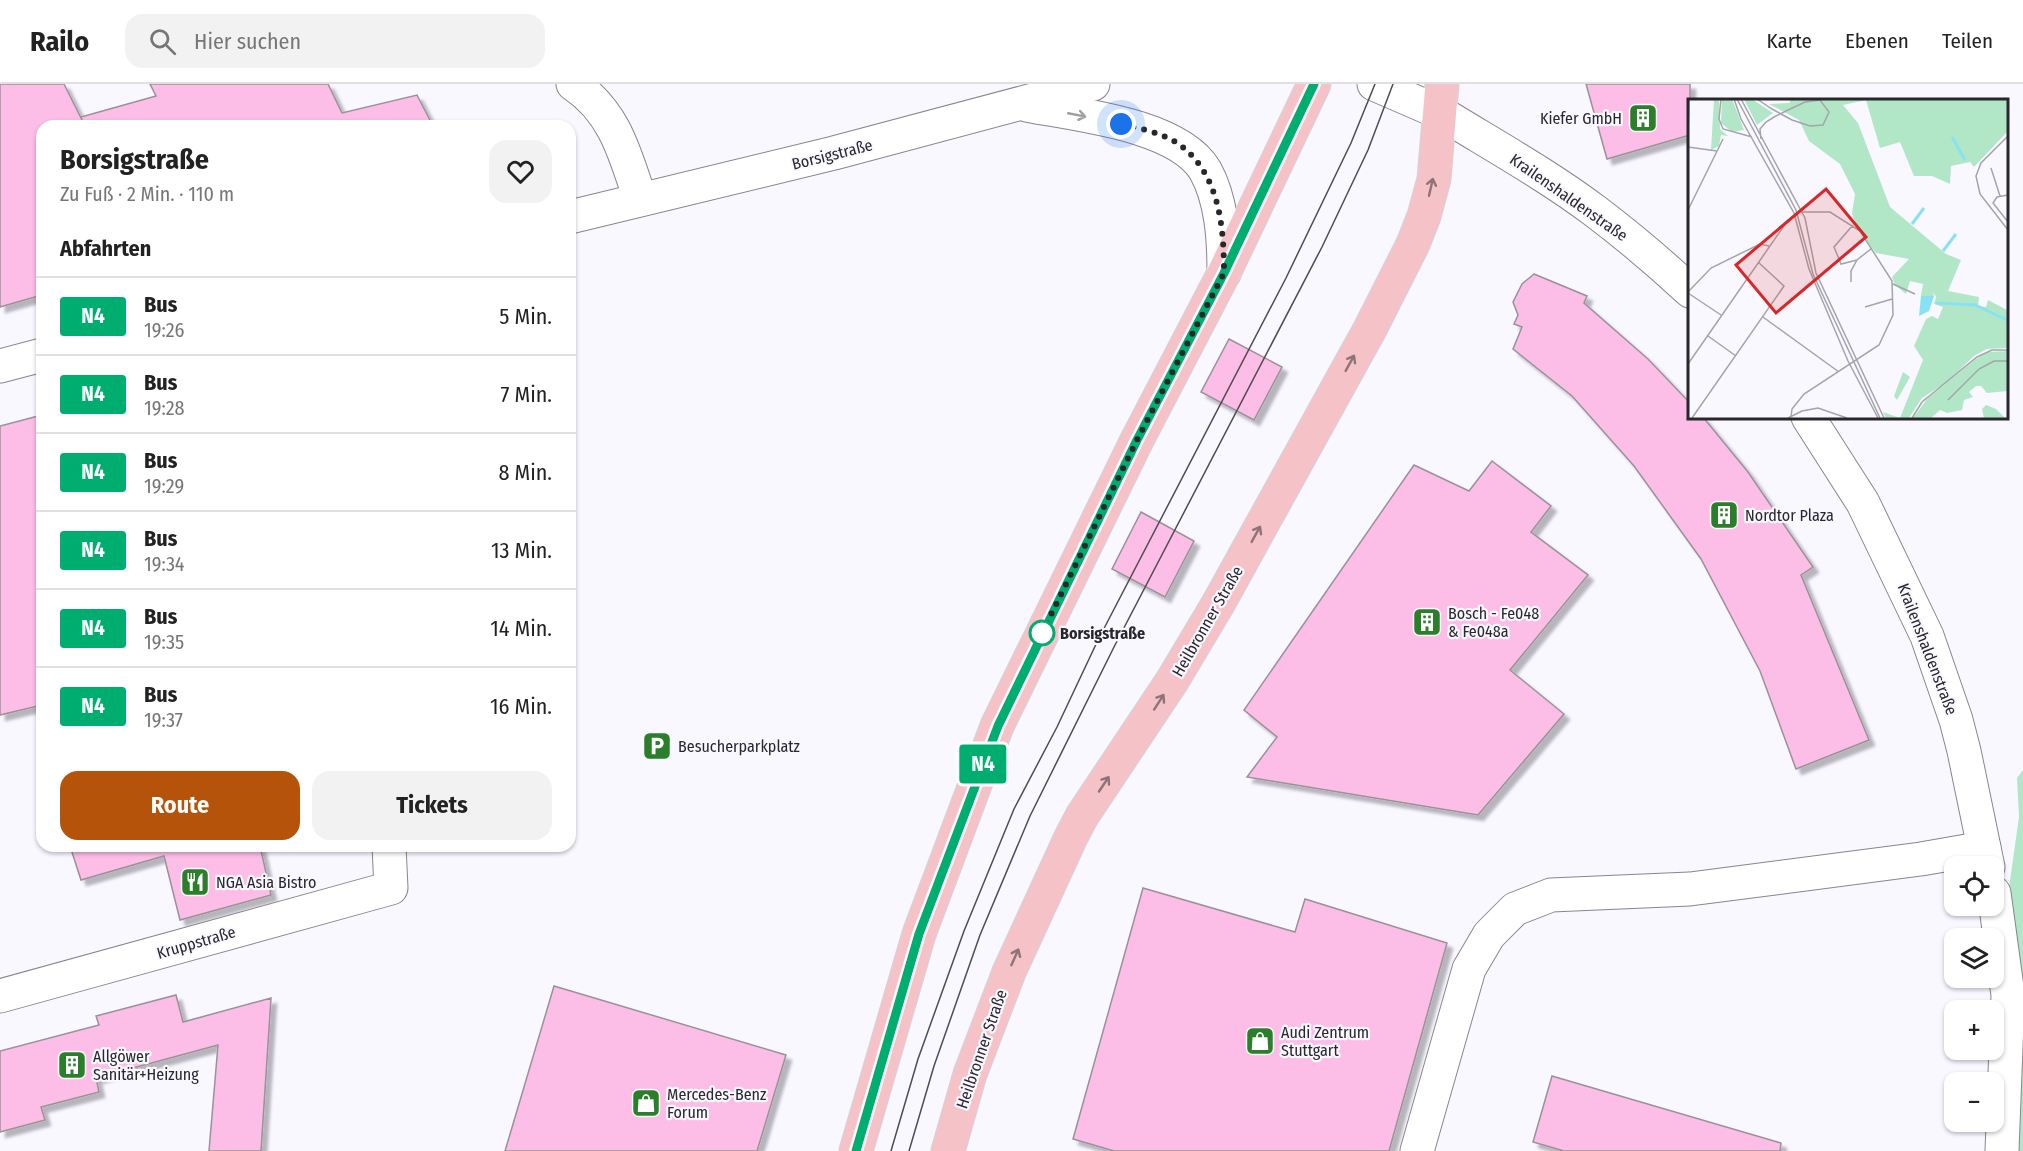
<!DOCTYPE html>
<html lang="de">
<head>
<meta charset="utf-8">
<style>
  body { margin:0; font-family:"Fira Sans Condensed",sans-serif; background:#f2f2f2; color:#222; height:100vh; display:flex; flex-direction:column; font-size:22px; white-space:nowrap }
  * { box-sizing:border-box; margin:0 }
  p { font-size:20px; color:#767676 }
  .icon { flex:none; width:33px; height:33px; fill:none; stroke:currentColor; stroke-width:2; stroke-linecap:round; stroke-linejoin:round }
  .map { position:relative; flex:1; overflow:hidden }
  .details { position:absolute; left:36px; top:36px; width:540px; height:732px; display:flex; flex-direction:column; background:#fff; border-radius:18px; box-shadow:0 2px 4px #0004 }
  .details>* { flex:none }
  .badge { padding:0 12px; border-radius:4px; font-size:21px; line-height:39px }
  .controls { position:absolute; left:1944px; top:772px; display:grid; gap:12px }
  .controls a { display:grid; place-items:center; width:60px; height:60px; border-radius:12px; background:#fff; box-shadow:0 2px 4px #0004; font-size:30px }
  .you { position:absolute; width:30px; height:30px; margin:-15px; border:4px solid #fff; border-radius:50%; background:#1a73e8; box-shadow:0 0 0 9px #1a73e833 }
  .map>.badge { position:absolute; translate:-50% -50%; box-shadow:0 0 0 3px #fff }
  h2 { padding:0 24px; font-size:22px; line-height:54px }
  .round { display:grid; place-items:center; flex:none; width:63px; height:63px; border-radius:18px; background:#f2f2f2 }
  .head { display:flex; align-items:center; justify-content:space-between; height:102px; padding:0 24px }
  h1 { font-size:28px; font-weight:700; line-height:45px }
  .button { display:flex; gap:12px; margin-top:auto; padding:12px 24px }
  .button a { flex:1; height:69px; border-radius:18px; background:#b45309; color:#fff; font-size:24px; font-weight:700; line-height:69px; text-align:center }
  .button a+a { background:#f2f2f2; color:#222 }
  ul { padding:0; list-style:none }
  li { display:flex; align-items:center; gap:18px; height:78px; padding:0 24px; border-top:2px solid #e0e0e0 }
  li div { flex:1 }
  li b { display:block; font-size:22px }
  li em { font-style:normal }
  li .badge { min-width:66px; font-weight:700; text-align:center }
  header { display:flex; align-items:center; gap:36px; box-sizing:border-box; height:84px; padding:0 30px; background:#fff; border-bottom:2px solid #e0e0e0 }
  header strong { font-size:28px }
  nav { display:flex; gap:33px; margin-inline-start:auto; font-size:21px }
  .search { width:420px; height:54px; background:#f2f2f2; display:flex; align-items:center; gap:15px; box-sizing:border-box; padding:0 21px; border-radius:18px; color:#767676; font-size:22px }
  .map>svg:first-child { display:block }
</style>
</head>
<body>
<header>
<strong>Railo</strong>
<div class="search"><svg class="icon" aria-label="search" viewBox="0 0 24 24"><circle cx="10" cy="10" r="6"/><path d="M15 15l6 6"/></svg>Hier suchen</div>
<nav><a>Karte</a><a>Ebenen</a><a>Teilen</a></nav>
</header>
<div class="map">
<svg width="2023" height="1067" viewBox="0 0 2023 1067">
  <defs>
    <filter id="shadow"><feDropShadow dx="5.5" dy="5.5" stdDeviation="1.5" flood-color="#0004"/></filter>
  </defs>
  <rect width="100%" height="100%" fill="#f9f7ff"/>
  <!-- green -->
  <polygon fill="#b1e7c6" points="2023,686 2023,1067 2019,1067 2019,1002 2007,818 2019,733 2017,694"/>
  <!-- building -->
  <g fill="#fcbde6" stroke="#999296" stroke-width="1.5" filter="url(#shadow)">
    <polygon points="0,0 64,0 82,36 81,33 156,12 150,0 328,0 342,29 417,11 433,42 42,42 42,211 0,223"/>
    <polygon points="1586,0 1690,0 1690,51 1607,75"/>
    <polygon points="1534,190 1587,212 1584,219 1648,275 1690,319 1690,333 1703,333 1748,388 1813,483 1801,491 1869,656 1796,685 1760,587 1701,475 1634,382 1572,312 1513,265 1522,243 1514,240 1518,231 1513,218 1522,200"/>
    <polygon points="1229,255 1282,283 1254,336 1201,308"/>
    <polygon points="42,331 42,621 0,631 0,342"/>
    <polygon points="1492,377 1551,422 1531,448 1588,491 1510,586 1564,630 1478,731 1247,693 1277,653 1244,626 1414,381 1469,407"/>
    <polygon points="1141,428 1194,457 1165,513 1112,485"/>
    <polygon points="70,762 260,762 271,811 180,836 164,772 81,796"/>
    <polygon points="1143,804 1295,848 1305,815 1447,859 1389,1067 1114,1067 1073,1055"/>
    <polygon points="554,902 786,971 757,1067 505,1067"/>
    <polygon points="176,911 183,938 271,914 261,1067 209,1067 218,961 96,994 99,1008 41,1023 45,1036 0,1048 0,967 99,941 96,932"/>
    <polygon points="1552,992 1781,1059 1780,1067 1564,1067 1533,1058"/>
  </g>
  <g fill="none" stroke-linecap="round" stroke-linejoin="round">
    <!-- street casing -->
    <g stroke="#88868d" stroke-width="35">
      <g id="street">
        <path d="M573,0C615,28 625,70 640,115"/>
        <path d="M1441,29C1493,61 1547,91 1595,127C1628,152 1660,179 1690,207"/>
        <polyline points="1808,333 1863,419 1927,552 1956,636 1964,667 1988,783"/>
        <polyline points="1994,809 2008,911 2002,1067"/>
        <polyline points="0,912 391,804 389,762"/>
        <polyline points="1417,1067 1469,885 1489,851 1515,825 1551,811 1690,805 1921,775 1984,764"/>
      </g>
    </g>
    <!-- secondary casing -->
    <g stroke="#88868d" stroke-width="35">
      <g id="secondary">
        <polyline points="1374,0 1441,29"/>
        <path d="M1027,21C1076,31 1177,40 1205,86C1222,116 1224,156 1224,189"/>
        <polyline points="570,133 834,69 1093,0"/>
        <polyline points="0,282 42,271"/>
      </g>
    </g>
    <!-- primary casing -->
    <g stroke="#d4d4d4" stroke-width="35">
      <g id="primary">
        <polyline points="856,1067 919,850 997,642 1137,356 1224,189 1314,0"/>
        <polyline points="948,1067 970,990 1009,888 1071,753 1082,732 1172,597 1218,520 1370,245 1413,160 1424,132 1434,95 1442,0"/>
      </g>
    </g>
    <!-- street -->
    <use href="#street" stroke="#fff" stroke-width="33"/>
    <!-- secondary -->
    <use href="#secondary" stroke="#fff" stroke-width="33"/>
    <!-- primary -->
    <use href="#primary" stroke="#f5c2c8" stroke-width="33"/>
    <!-- tram -->
    <g stroke="#4f4d51" stroke-width="1.5">
      <polyline points="891,1067 918,975 964,847 1014,725 1057,643 1098,556 1286,194 1351,59 1375,0"/>
      <polyline points="909,1067 934,982 980,851 1030,732 1114,563 1322,163 1368,66 1393,0"/>
    </g>
  </g>
  <!-- one-way arrows -->
  <defs><path id="oneway-shaft" d="M-6 0H5M1.5-3L5.5 0L1.5 3" fill="none" stroke-width="1.6" stroke-linecap="round" stroke-linejoin="round" transform="scale(1.5)"/></defs>
  <use stroke="#9e9e9f" href="#oneway-shaft" transform="translate(1077 31) rotate(11)"/>
  <g stroke="#8e7479">
    <use href="#oneway-shaft" transform="translate(1431 103) rotate(-77)"/>
    <use href="#oneway-shaft" transform="translate(1350 279) rotate(-61)"/>
    <use href="#oneway-shaft" transform="translate(1256 450) rotate(-61)"/>
    <use href="#oneway-shaft" transform="translate(1159 618) rotate(-57)"/>
    <use href="#oneway-shaft" transform="translate(1104 700) rotate(-56)"/>
    <use href="#oneway-shaft" transform="translate(1015 873) rotate(-66)"/>
  </g>
  <g fill="none" stroke-linecap="round" stroke-linejoin="round">
    <!-- line casing -->
    <g stroke="#fff" stroke-width="14">
      <polyline id="line" points="856,1067 919,850 998,642 1137,356 1224,189 1314,0"/>
    </g>
    <!-- line -->
    <use href="#line" stroke="#00ad70" stroke-width="9"/>
    <!-- walk -->
    <path stroke="#28272a" stroke-width="6" stroke-dasharray="0 10.8" d="M1042,549L1137,356L1224,189C1224,141 1219,85 1174,57C1158,48 1138,44 1121,40"/>
  </g>
  <!-- icons -->
  <defs>
    <g id="building-square" transform="scale(1.5)"><rect x="-9" y="-9" width="18" height="18" rx="4" fill="#2b7e2a" stroke="#f9f7ff"/><path d="M-4-6H4V6H1V3H-1V6H-4ZM-2.5-4.3h1.7v1.8h-1.7ZM.8-4.3h1.7v1.8H.8ZM-2.5-1h1.7V.8h-1.7ZM.8-1h1.7V.8H.8Z" fill="#fff"/></g>
    <g id="parking-square" transform="scale(1.5)"><rect x="-9" y="-9" width="18" height="18" rx="4" fill="#2b7e2a" stroke="#f9f7ff"/><path d="M-3.5-5.5H1a3.5 3.5 0 0 1 0 7H-1V5.5H-3.5ZM-1-3.4V-.6H.8a1.4 1.4 0 0 0 0-2.8Z" fill="#fff"/></g>
    <g id="restaurant-square" transform="scale(1.5)"><rect x="-9" y="-9" width="18" height="18" rx="4" fill="#2b7e2a" stroke="#f9f7ff"/><path d="M-5-6h1v4h1v-4h1v4h1v-4h1v5L-1.5 .5V6h-2V.5L-5-1ZM5-6V6H3V1.5H1.5Q1.5-4 5-6Z" fill="#fff"/></g>
    <g id="shop-square" transform="scale(1.5)"><rect x="-9" y="-9" width="18" height="18" rx="4" fill="#2b7e2a" stroke="#f9f7ff"/><path d="M-5-2.5h2.3a2.7 3.5 0 0 1 5.4 0H5L5.5 6h-11ZM-1.5-2.5h3a1.5 2.3 0 0 0-3 0Z" fill="#fff"/></g>
  </defs>
  <g fill-rule="evenodd">
    <use href="#building-square" x="1643" y="34"/>
    <use href="#building-square" x="1724" y="431"/>
    <use href="#building-square" x="1427" y="538"/>
    <use href="#parking-square" x="657" y="662"/>
    <use href="#restaurant-square" x="195" y="798"/>
    <use href="#shop-square" x="1260" y="957"/>
    <use href="#building-square" x="72" y="981"/>
    <use href="#shop-square" x="646" y="1019"/>
  </g>
  <!-- markers -->
  <circle fill="#fff" stroke="#00ad70" stroke-width="3" cx="1042" cy="549" r="12"/>
  <g text-anchor="middle" stroke-width="4.5" stroke-linejoin="round" paint-order="stroke">
    <!-- poi labels -->
    <g font-size="16" fill="#28272a" stroke="#f9f7ff" text-anchor="start">
      <text x="1622" y="40" text-anchor="end">Kiefer GmbH</text>
      <text x="1745" y="437">Nordtor Plaza</text>
      <text x="1448" y="535">Bosch - Fe048<tspan x="1448" dy="18">&amp; Fe048a</tspan></text>
      <text x="678" y="668">Besucherparkplatz</text>
      <text x="216" y="804">NGA Asia Bistro</text>
      <text x="1281" y="954">Audi Zentrum<tspan x="1281" dy="18">Stuttgart</tspan></text>
      <text x="93" y="978">Allgöwer<tspan x="93" dy="18">Sanitär+Heizung</tspan></text>
      <text x="667" y="1016">Mercedes-Benz<tspan x="667" dy="18">Forum</tspan></text>
    </g>
    <!-- street labels -->
    <g font-size="16" fill="#28272a" stroke="#f9f7ff">
      <text transform="translate(832 70) rotate(-14)" y="6">Borsigstraße</text>
      <text transform="translate(1569 113) rotate(35)" y="6">Krailenshaldenstraße</text>
      <text transform="translate(1207 537) rotate(-60)" y="6">Heilbronner Straße</text>
      <text transform="translate(1928 565) rotate(69)" y="6">Krailenshaldenstraße</text>
      <text transform="translate(196 858) rotate(-16)" y="6">Kruppstraße</text>
      <text transform="translate(981 965) rotate(-71)" y="6">Heilbronner Straße</text>
    </g>
    <!-- stop labels -->
    <g font-size="16" font-weight="bold" fill="#28272a" stroke="#f9f7ff" text-anchor="start">
      <text x="1060" y="555">Borsigstraße</text>
    </g>
  </g>
  <!-- overview -->
  <g transform="translate(1688 15)">
    <rect width="320" height="320" fill="#f9f7ff"/>
    <path d="M26,0H31L32,30L40,37L33,36L31,47L23,51ZM34,0H44L56,31L44,33L33,24ZM56,0H64L85,14L69,26ZM102,0H319V33L286,68L282,63L263,67L262,85L244,77H226L212,43L192,49L178,1L155,6L170,24L202,108L258,155L273,161L260,192L291,198L290,207L298,208L300,201L319,211V249L299,250L286,257L259,283L234,299L221,319H198L195,313L212,319L235,261L226,247L238,220L244,217L250,220L255,208L246,205L248,198L245,193L246,197H233L235,185L222,182L218,195L207,186L204,178L221,160L188,154L168,128L164,114L167,95L152,65L121,42L111,21L81,5L102,4ZM319,252V292L299,294L293,287H288L281,293L285,298L276,301L274,311L259,314L252,311L243,319H225L239,300L288,260L300,253ZM215,273L222,278L209,301L206,297ZM298,306L308,310L317,319H296L294,310Z" fill="#b1e7c6"/>
    <path d="M233,197H246L241,212L231,217Z" fill="#88e2f3"/>
    <path fill="none" stroke="#88e2f3" stroke-width="3" d="M264,38L277,61M224,125L236,109M255,152L268,135M248,204L287,206L319,221"/>
    <path fill="none" stroke="#a5a4aa" stroke-width="1.5" d="M33,0L31,20L35,30L64,38M46,0L53,20L106,114L121,170L160,262L190,319M49,0L108,111L125,175L192,319M53,0L117,119L128,174L196,319M69,0L84,10L93,15L104,21L122,27L135,26L141,13L132,1L117,3L98,12L86,18L78,23L72,30L73,40M320,37L293,64L288,77L292,95L320,131M0,40L1,0M0,48L29,52M303,69L312,97M320,96L309,98L305,104L320,123M0,111L35,40M165,126L146,148L153,165L169,161M163,183V172L169,161L184,149M205,185L227,195M0,193L23,169L72,145L81,147M0,194L33,216M177,208L204,200M75,218L151,273M20,237L48,257M0,265L100,121L110,115M260,301L291,270L306,262H320M103,318L104,310L116,295L191,246L205,216L204,182L172,132L142,113H114M4,319L96,187L70,163M100,319L114,312L130,309L159,319M224,319L234,303L289,258L304,251H320"/>
    <path fill="#d62828" fill-opacity="0.15" stroke="#d62828" stroke-width="3" d="M138,90L178,138L88,214L48,166Z"/>
    <rect width="320" height="320" fill="none" stroke="#28272a" stroke-width="3"/>
  </g>
</svg>
<div class="controls">
<a><svg class="icon" aria-label="locate" viewBox="0 0 24 24"><circle cx="12" cy="12" r="6"/><path d="M12 2v4M12 18v4M2 12h4M18 12h4"/></svg></a>
<a><svg class="icon" aria-label="layers" viewBox="0 0 24 24"><path d="M12 4l9 5-9 5-9-5zM3 14l9 5 9-5"/></svg></a>
<a>+</a>
<a>−</a>
</div>
<div class="you" style="left:1121px;top:40px"></div>
<b class="badge" style="left:983px;top:680px;background:#00ad70;color:#fff">N4</b>
<section class="details">
<div class="head"><div><h1>Borsigstraße</h1><p>Zu Fuß · 2 Min. · 110 m</p></div><a class="round"><svg class="icon" aria-label="heart" viewBox="0 0 24 24"><path d="M12 20l-8-8c-3-5 5-10 8-4 3-6 11-1 8 4z"/></svg></a></div>
<h2>Abfahrten</h2>
<ul>
<li><span class="badge" style="background:#00ad70;color:#fff">N4</span><div><b>Bus</b><p>19:26</p></div><em>5 Min.</em></li>
<li><span class="badge" style="background:#00ad70;color:#fff">N4</span><div><b>Bus</b><p>19:28</p></div><em>7 Min.</em></li>
<li><span class="badge" style="background:#00ad70;color:#fff">N4</span><div><b>Bus</b><p>19:29</p></div><em>8 Min.</em></li>
<li><span class="badge" style="background:#00ad70;color:#fff">N4</span><div><b>Bus</b><p>19:34</p></div><em>13 Min.</em></li>
<li><span class="badge" style="background:#00ad70;color:#fff">N4</span><div><b>Bus</b><p>19:35</p></div><em>14 Min.</em></li>
<li><span class="badge" style="background:#00ad70;color:#fff">N4</span><div><b>Bus</b><p>19:37</p></div><em>16 Min.</em></li>
</ul>
<div class="button"><a>Route</a><a>Tickets</a></div>
</section>
</div>
</body>
</html>
